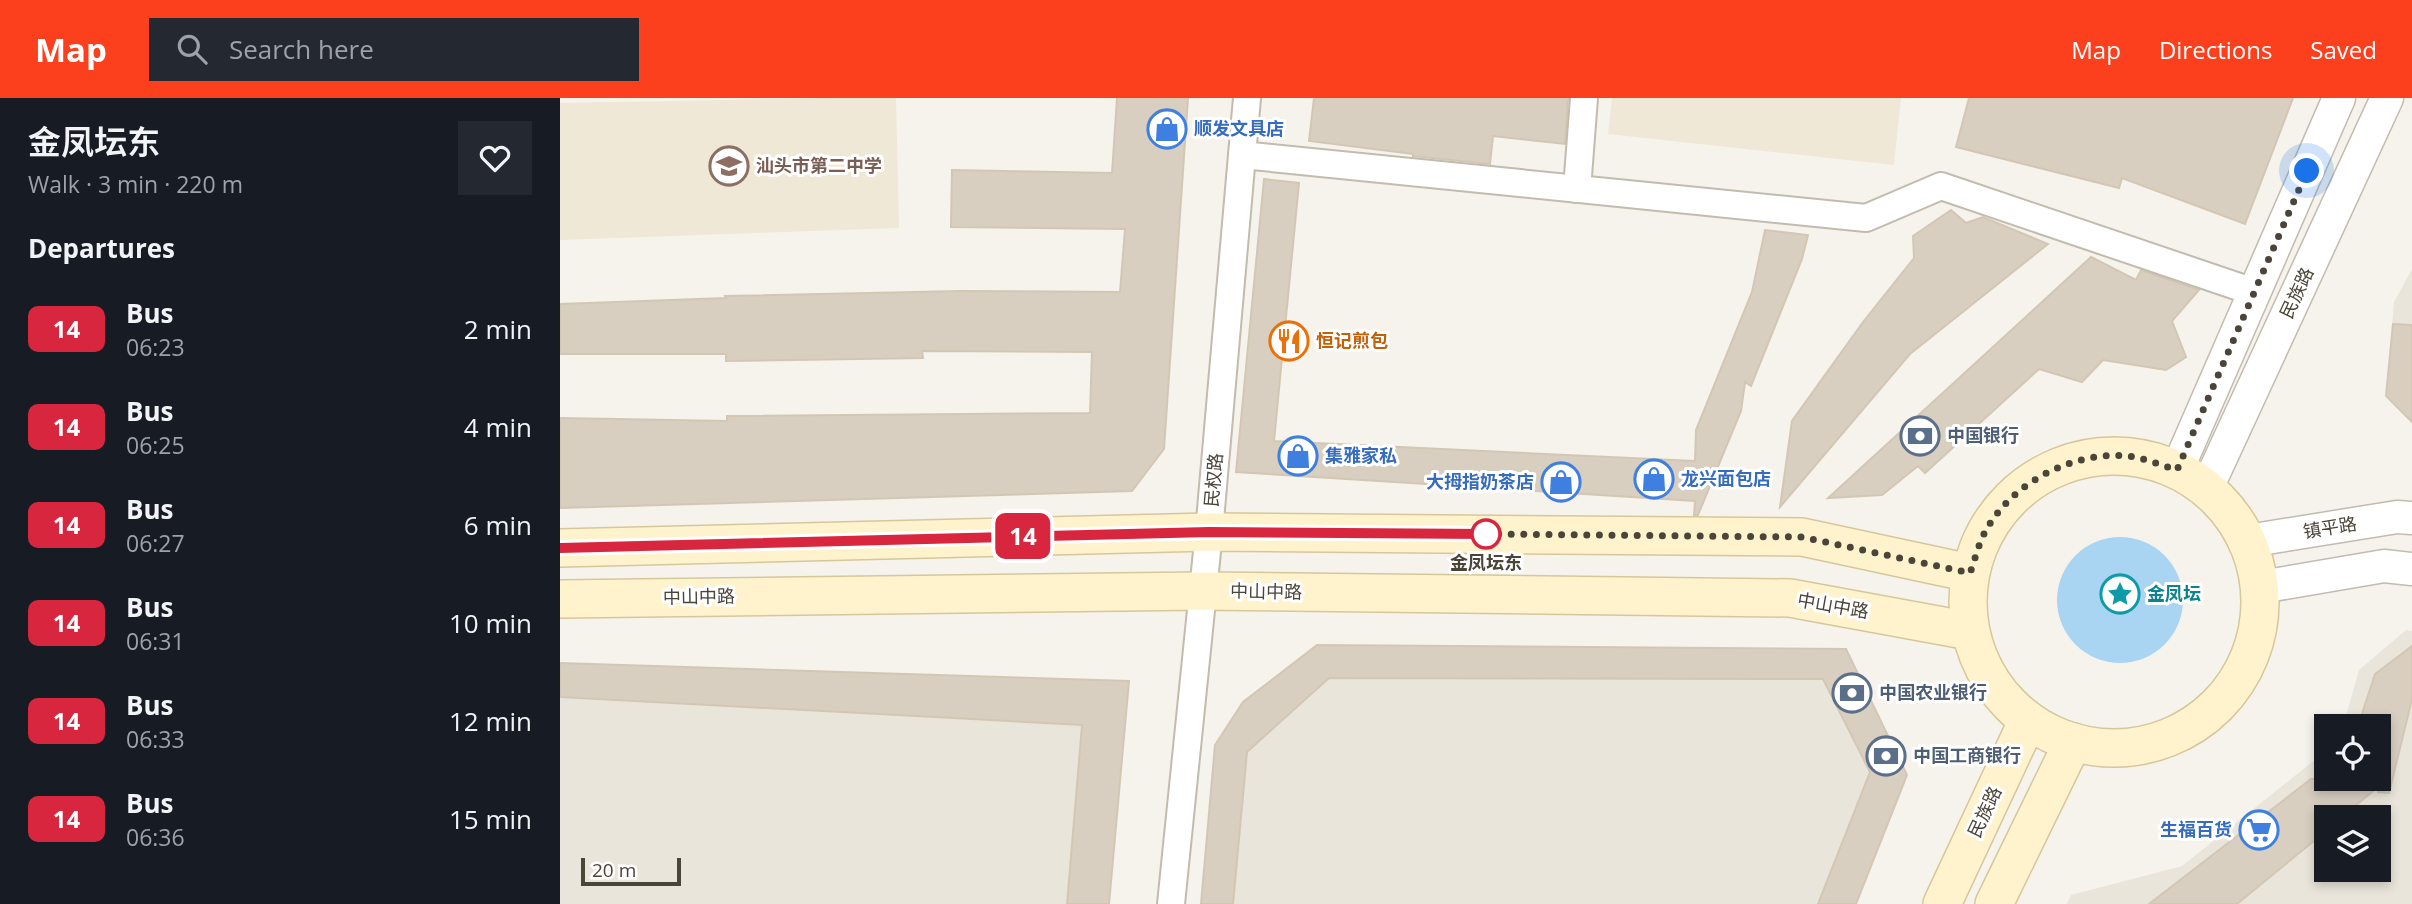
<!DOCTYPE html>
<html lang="en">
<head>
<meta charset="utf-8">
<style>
  body { margin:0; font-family:"Open Sans","Noto Sans SC",sans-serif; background:#242831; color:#f1f3f6; height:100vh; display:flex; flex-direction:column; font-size:26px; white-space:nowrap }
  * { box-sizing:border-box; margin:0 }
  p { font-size:23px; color:#9ea1a6 }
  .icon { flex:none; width:38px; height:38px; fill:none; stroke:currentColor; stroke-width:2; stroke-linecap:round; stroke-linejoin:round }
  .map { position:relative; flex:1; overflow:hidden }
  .drawer { display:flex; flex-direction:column; background:#171b24; width:560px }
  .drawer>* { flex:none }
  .badge { padding:0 14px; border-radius:10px; font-size:24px; line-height:46px }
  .fabs { position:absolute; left:1754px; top:616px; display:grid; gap:14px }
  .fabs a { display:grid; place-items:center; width:77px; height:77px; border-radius:0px; background:#171b24; box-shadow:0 4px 10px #0003; font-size:35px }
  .scale { position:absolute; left:21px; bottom:18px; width:100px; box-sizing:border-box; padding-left:7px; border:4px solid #4b4439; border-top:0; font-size:19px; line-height:24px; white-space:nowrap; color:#4b4439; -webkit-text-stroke:5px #fff; paint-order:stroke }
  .you { position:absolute; width:35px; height:35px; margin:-18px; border:5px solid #fff; border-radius:50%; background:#1a73e8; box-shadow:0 0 0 10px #1a73e833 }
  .map>.badge { position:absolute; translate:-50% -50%; box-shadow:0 0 0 4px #fff }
  h2 { padding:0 28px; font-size:26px; line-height:63px }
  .round { display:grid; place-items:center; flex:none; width:74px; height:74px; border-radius:0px; background:#242831 }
  .overview { display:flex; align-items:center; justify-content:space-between; height:119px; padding:0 28px }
  h1 { font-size:33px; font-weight:600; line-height:52px }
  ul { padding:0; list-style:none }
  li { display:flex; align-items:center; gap:21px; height:98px; padding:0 28px }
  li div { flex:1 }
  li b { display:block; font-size:26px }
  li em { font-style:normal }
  li .badge { min-width:77px; font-weight:700; text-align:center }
  header { display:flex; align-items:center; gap:42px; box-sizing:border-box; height:98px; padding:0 35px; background:#fc3f1d; color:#fff }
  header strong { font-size:33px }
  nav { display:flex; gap:38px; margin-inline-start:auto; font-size:24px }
  .search { width:490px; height:63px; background:#242831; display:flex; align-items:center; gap:18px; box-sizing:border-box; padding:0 24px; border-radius:0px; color:#9ea1a6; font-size:26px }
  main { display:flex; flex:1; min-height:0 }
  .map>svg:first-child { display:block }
</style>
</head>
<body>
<header>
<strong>Map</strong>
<div class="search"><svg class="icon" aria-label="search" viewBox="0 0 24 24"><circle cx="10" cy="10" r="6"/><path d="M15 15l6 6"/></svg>Search here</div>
<nav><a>Map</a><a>Directions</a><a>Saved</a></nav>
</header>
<main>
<section class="drawer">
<div class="overview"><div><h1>金凤坛东</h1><p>Walk · 3 min · 220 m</p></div><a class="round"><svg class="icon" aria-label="heart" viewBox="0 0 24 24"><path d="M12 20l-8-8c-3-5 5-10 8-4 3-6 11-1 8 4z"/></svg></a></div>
<h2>Departures</h2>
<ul>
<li><span class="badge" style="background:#d7263d;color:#fff">14</span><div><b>Bus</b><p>06:23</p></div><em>2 min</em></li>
<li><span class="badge" style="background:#d7263d;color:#fff">14</span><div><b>Bus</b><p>06:25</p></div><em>4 min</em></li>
<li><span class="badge" style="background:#d7263d;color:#fff">14</span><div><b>Bus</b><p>06:27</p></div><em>6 min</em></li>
<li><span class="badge" style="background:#d7263d;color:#fff">14</span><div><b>Bus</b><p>06:31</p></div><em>10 min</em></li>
<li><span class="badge" style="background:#d7263d;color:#fff">14</span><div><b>Bus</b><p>06:33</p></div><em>12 min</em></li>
<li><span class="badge" style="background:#d7263d;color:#fff">14</span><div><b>Bus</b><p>06:36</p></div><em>15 min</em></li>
</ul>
</section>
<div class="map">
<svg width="1852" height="806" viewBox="0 0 1852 806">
  <rect width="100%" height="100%" fill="#f6f3ec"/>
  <!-- residential -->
  <g fill="#eae5da" fill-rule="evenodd">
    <polygon points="1852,171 1852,324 1826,298 1834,204"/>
    <path d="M1846,532L1852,533V806H1507L1511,797L1622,768L1766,653V681H1818V628H1783L1799,572ZM1766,719H1818V772H1766Z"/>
    <polygon points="757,547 1286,551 1347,677 1296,806 641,806 655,647 683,604"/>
    <polygon points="0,565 568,583 549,806 0,806"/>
  </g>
  <!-- education -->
  <g fill="#efe8d6">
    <polygon points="271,0 336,0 339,130 0,142 0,5"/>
    <polygon points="1052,0 1341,0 1334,67 1048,36"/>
  </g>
  <!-- water -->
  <circle fill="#a9d4f2" cx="1560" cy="502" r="63"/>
  <!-- building -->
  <g fill="#d8cfc1" stroke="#d3c7b4" stroke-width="2">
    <polygon points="557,0 628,0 604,351 572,393 0,410 0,320 167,323 167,318 530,315 532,254 362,253 363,260 166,263 166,256 0,256 0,206 166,200 165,198 401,193 560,194 565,131 391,129 392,72 552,75"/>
    <polygon points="754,0 1008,0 1005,46 933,38 930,66 853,58 853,56 749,43"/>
    <polygon points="1409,0 1733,0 1685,126 1562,80 1559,90 1396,49"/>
    <polygon points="704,81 739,85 714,343 1135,363 1136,332 1192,194 1205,132 1248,137 1242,161 1191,288 1185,284 1181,313 1138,417 1134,417 1135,403 676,374"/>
    <polygon points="1391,112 1406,125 1423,119 1488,146 1350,256 1220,409 1232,323 1303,224 1354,160 1353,138"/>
    <polygon points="1531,159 1576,182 1581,172 1639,192 1612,223 1626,259 1606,272 1543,262 1522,284 1479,271 1365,375 1358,368 1322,397 1268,400"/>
    <polygon points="1833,226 1852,227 1852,324 1826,298"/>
    <polygon points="757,547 1286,551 1347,677 1296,806 1258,806 1310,674 1263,581 769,580 687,654 673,806 641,806 655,647 683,604"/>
    <polygon points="1852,548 1852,601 1829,695 1818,694 1818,689 1782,719 1766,719 1766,733 1677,806 1589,806 1751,681 1818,681 1818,628 1798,628 1815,576"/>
    <polygon points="0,565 569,583 549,806 507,806 522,627 0,599"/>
  </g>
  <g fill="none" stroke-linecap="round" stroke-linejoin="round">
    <!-- minor casing -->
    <g stroke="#c2bbae" stroke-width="30">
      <g id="minor">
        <polyline points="682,57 1306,120 1381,88 1694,194"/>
        <polyline points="1017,91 1024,0"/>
        <polyline points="611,806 649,434 687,0"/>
      </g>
    </g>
    <!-- tertiary casing -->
    <g stroke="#c2bbae" stroke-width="35">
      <g id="tertiary">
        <polyline points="1617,372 1779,0"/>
        <polyline points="1647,390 1827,0"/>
        <polyline points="1688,443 1837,419 1852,420"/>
        <polyline points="1701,489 1824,468 1852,471"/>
      </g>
    </g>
    <!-- secondary casing -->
    <g stroke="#d6c79b" stroke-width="40">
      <g id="secondary">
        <circle cx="1554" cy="504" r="146"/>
        <polyline points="0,450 649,434 1242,439 1410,475"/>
        <polyline points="0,501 643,493 1230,500 1410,533"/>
        <polyline points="1382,806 1468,622"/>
        <polyline points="1434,806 1513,644"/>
      </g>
    </g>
    <!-- minor -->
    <use href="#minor" stroke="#fff" stroke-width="26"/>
    <!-- tertiary -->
    <use href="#tertiary" stroke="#fff" stroke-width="32"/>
    <!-- secondary -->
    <use href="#secondary" stroke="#fff3cd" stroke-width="37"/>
  </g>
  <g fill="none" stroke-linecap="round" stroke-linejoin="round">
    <!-- line casing -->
    <g stroke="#fff" stroke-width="16">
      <polyline id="line" points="0,450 649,434 927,436"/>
    </g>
    <!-- line -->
    <use href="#line" stroke="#d7263d" stroke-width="10"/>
    <!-- walk -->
    <path stroke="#4b4439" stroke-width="7" stroke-dasharray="0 12.6" d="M926,436L1242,439L1410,475C1415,462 1418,447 1425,434C1452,383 1518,350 1575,359C1589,362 1603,368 1617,372L1747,73"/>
  </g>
  <!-- icons -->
  <defs>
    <g id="shop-ring" transform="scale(2.0125)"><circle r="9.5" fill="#fff" stroke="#3f7fe0" stroke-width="1.5"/><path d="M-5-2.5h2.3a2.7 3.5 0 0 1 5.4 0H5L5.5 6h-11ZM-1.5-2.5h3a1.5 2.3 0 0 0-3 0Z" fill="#3f7fe0"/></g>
    <g id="school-ring" transform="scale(2.0125)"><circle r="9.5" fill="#fff" stroke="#8d6e63" stroke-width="1.5"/><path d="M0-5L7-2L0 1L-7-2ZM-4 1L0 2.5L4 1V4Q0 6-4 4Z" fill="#8d6e63"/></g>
    <g id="restaurant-ring" transform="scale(2.0125)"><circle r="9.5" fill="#fff" stroke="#e8710a" stroke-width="1.5"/><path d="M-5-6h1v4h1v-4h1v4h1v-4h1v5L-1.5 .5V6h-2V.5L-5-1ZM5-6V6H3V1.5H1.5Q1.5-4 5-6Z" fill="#e8710a"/></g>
    <g id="bank-ring" transform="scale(2.0125)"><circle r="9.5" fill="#fff" stroke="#5c6f8a" stroke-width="1.5"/><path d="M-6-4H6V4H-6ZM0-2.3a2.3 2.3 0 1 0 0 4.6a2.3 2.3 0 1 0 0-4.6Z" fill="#5c6f8a"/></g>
    <g id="sight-ring" transform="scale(2.0125)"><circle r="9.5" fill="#fff" stroke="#0f9aa8" stroke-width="1.5"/><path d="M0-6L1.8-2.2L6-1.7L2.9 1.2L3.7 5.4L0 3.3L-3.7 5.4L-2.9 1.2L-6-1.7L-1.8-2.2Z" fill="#0f9aa8"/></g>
    <g id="supermarket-ring" transform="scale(2.0125)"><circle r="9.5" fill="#fff" stroke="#3f7fe0" stroke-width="1.5"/><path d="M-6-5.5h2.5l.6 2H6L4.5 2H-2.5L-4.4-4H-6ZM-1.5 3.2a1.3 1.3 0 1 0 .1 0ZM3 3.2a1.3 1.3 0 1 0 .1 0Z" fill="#3f7fe0"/></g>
  </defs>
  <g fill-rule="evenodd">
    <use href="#shop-ring" x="607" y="31"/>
    <use href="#school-ring" x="169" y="68"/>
    <use href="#restaurant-ring" x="729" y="243"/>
    <use href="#bank-ring" x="1360" y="338"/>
    <use href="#shop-ring" x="738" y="358"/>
    <use href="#shop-ring" x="1094" y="381"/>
    <use href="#shop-ring" x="1001" y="384"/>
    <use href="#sight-ring" x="1560" y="496"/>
    <use href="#bank-ring" x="1292" y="595"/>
    <use href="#bank-ring" x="1326" y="658"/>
    <use href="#supermarket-ring" x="1699" y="732"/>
  </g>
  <!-- markers -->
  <circle fill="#fff" stroke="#d7263d" stroke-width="3.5" cx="926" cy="436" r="14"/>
  <g text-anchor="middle" stroke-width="6" stroke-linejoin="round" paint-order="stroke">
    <!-- shop labels -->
    <g font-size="18" font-weight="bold" fill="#366cbe" stroke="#fff" text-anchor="start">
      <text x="634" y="37">顺发文具店</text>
      <text x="765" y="364">集雅家私</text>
      <text x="1121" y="387">龙兴面包店</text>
      <text x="974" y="390" text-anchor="end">大拇指奶茶店</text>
      <text x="1672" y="738" text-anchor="end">生福百货</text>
    </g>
    <!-- education labels -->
    <g font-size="18" font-weight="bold" fill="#785e54" stroke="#fff" text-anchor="start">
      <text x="196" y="74">汕头市第二中学</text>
    </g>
    <!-- street labels -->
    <g font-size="18" fill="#4b4439" stroke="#fff">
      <text transform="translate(1737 195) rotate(-65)" y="6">民族路</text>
      <text transform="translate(654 382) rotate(-85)" y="6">民权路</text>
      <text transform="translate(1770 430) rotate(-9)" y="6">镇平路</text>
      <text transform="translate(706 494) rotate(1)" y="6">中山中路</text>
      <text transform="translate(139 499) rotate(-1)" y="6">中山中路</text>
      <text transform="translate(1273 508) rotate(10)" y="6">中山中路</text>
      <text transform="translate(1425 714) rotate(-65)" y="6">民族路</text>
    </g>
    <!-- food labels -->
    <g font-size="18" font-weight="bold" fill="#c56008" stroke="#fff" text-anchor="start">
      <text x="756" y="249">恒记煎包</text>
    </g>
    <!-- service labels -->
    <g font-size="18" font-weight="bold" fill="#4e5e75" stroke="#fff" text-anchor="start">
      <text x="1387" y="344">中国银行</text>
      <text x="1319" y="601">中国农业银行</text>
      <text x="1353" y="664">中国工商银行</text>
    </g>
    <!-- stop labels -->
    <g font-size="18" font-weight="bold" fill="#4b4439" stroke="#fff">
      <text x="926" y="471">金凤坛东</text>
    </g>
    <!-- culture labels -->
    <g font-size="18" font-weight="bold" fill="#0d838f" stroke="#fff" text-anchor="start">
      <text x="1587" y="502">金凤坛</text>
    </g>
  </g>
</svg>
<div class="fabs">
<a><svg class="icon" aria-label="locate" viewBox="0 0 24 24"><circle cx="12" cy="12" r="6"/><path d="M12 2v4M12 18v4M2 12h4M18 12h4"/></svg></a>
<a><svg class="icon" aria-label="layers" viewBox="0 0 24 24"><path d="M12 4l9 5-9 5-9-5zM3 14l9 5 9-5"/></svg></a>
</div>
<div class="scale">20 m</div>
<div class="you" style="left:1747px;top:73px"></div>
<b class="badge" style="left:463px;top:438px;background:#d7263d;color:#fff">14</b>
</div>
</main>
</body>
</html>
